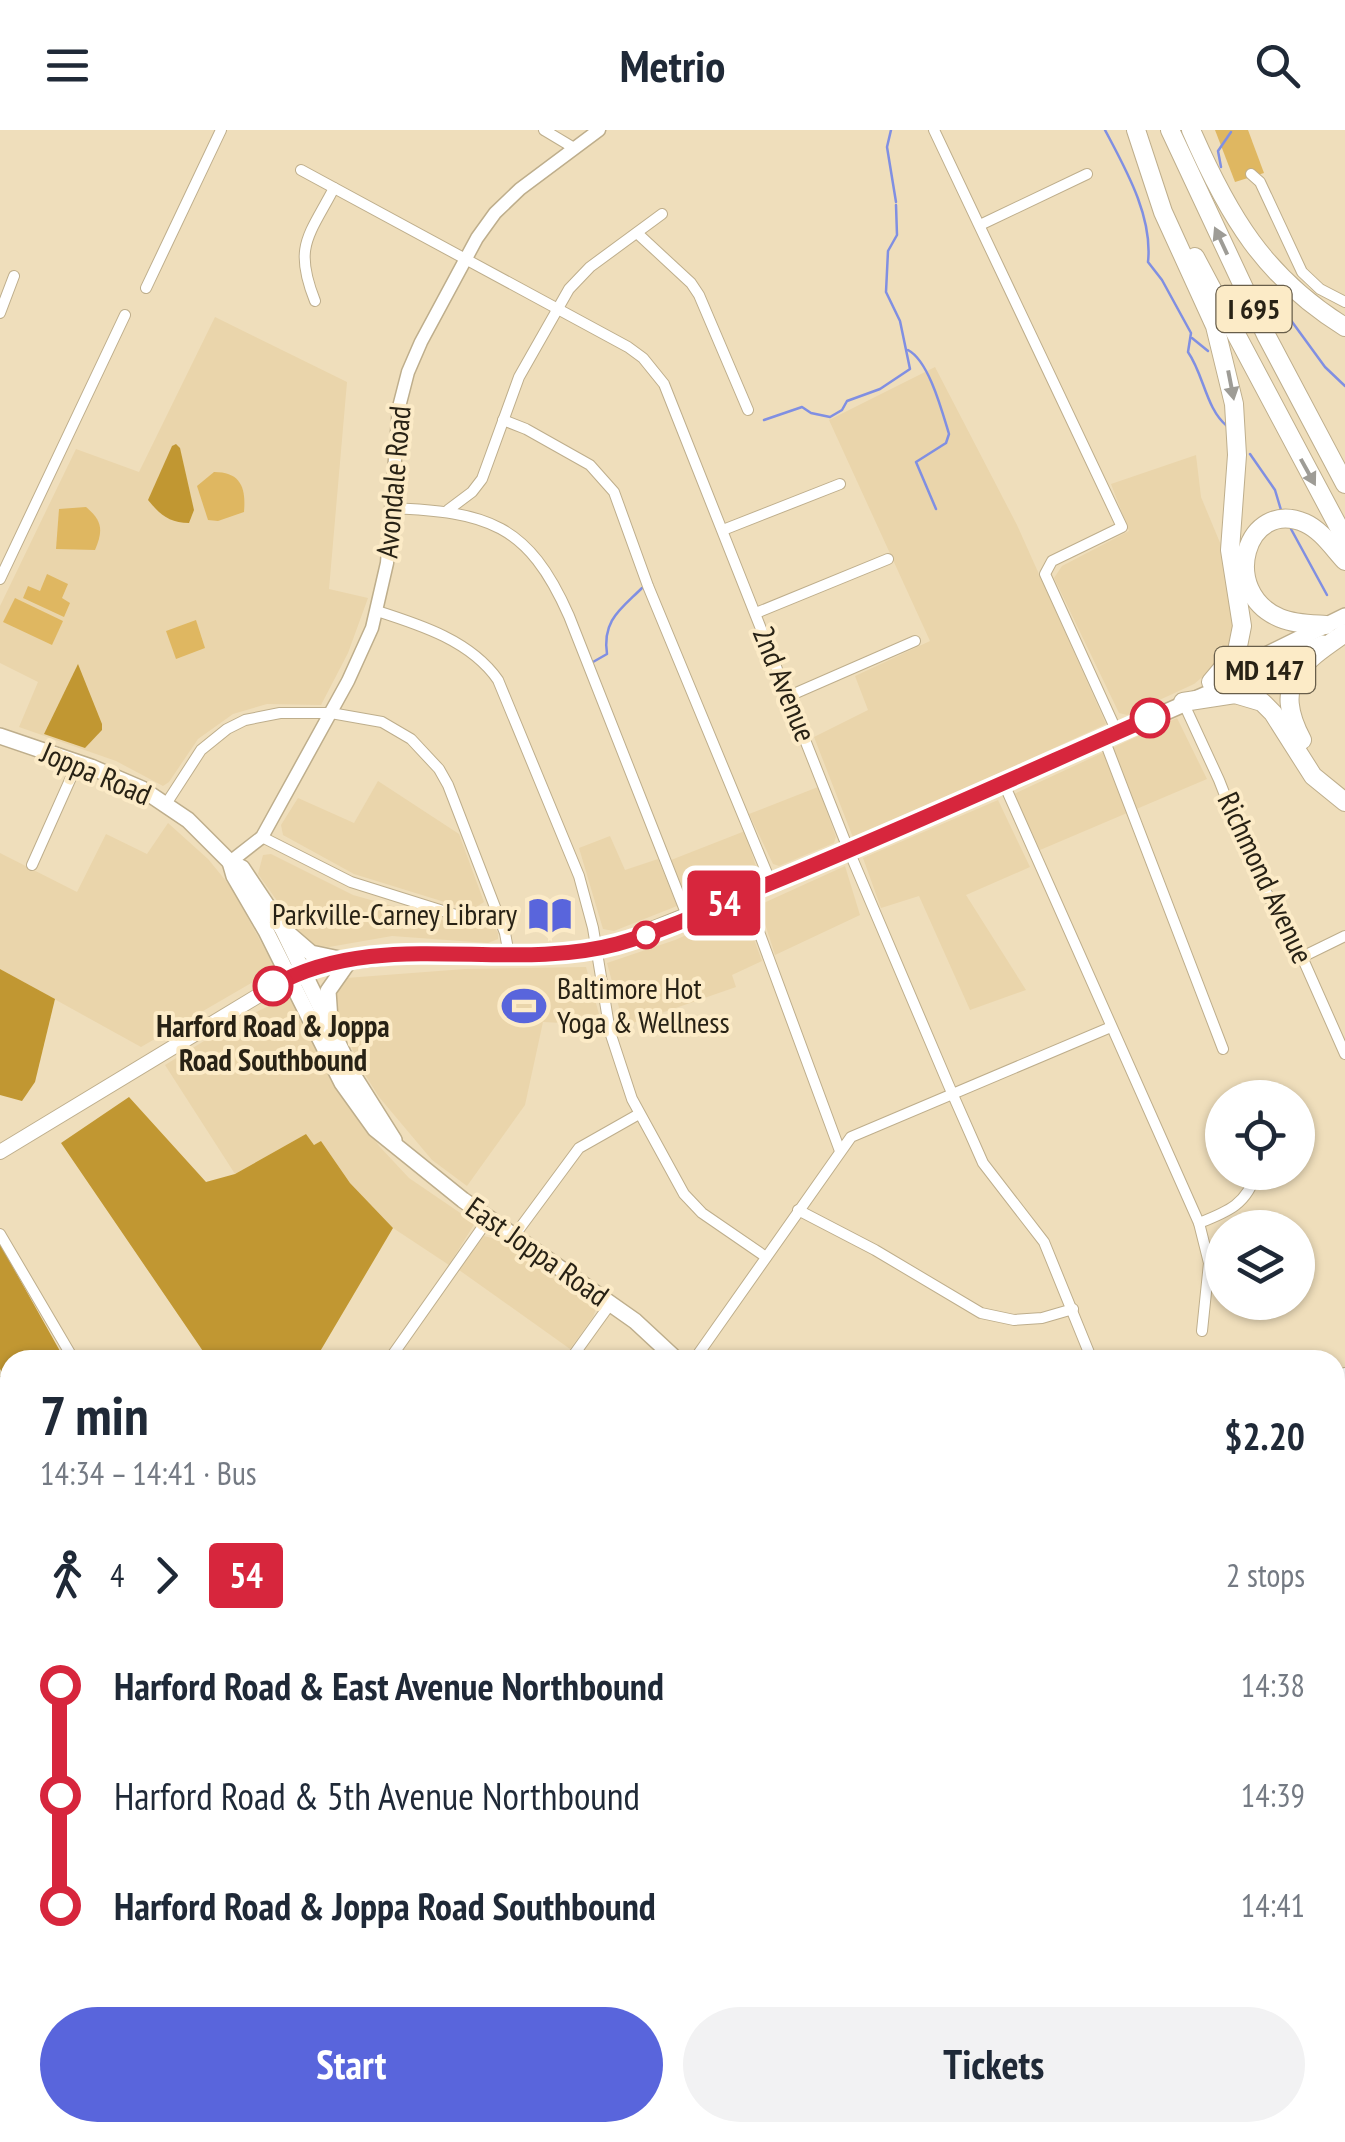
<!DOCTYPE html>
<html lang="en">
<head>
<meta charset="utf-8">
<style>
  body { margin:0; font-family:"PT Sans Narrow",sans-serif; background:#f2f2f3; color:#1f2937; height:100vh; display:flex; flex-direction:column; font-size:38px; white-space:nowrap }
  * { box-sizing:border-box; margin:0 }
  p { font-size:32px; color:#747a83 }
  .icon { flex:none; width:55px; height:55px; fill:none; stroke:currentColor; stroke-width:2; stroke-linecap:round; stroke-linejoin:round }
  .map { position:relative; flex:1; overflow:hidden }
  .side { position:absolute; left:0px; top:1220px; width:1345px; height:792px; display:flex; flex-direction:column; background:#fff; border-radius:30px 30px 0 0; box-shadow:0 2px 8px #0004 }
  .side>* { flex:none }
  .badge { padding:0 20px; border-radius:8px; font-size:35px; line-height:65px }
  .fabs { position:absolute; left:1205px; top:950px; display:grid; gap:20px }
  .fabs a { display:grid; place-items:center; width:110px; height:110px; border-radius:50%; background:#fff; box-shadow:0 2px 8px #0004; font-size:50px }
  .map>.badge { position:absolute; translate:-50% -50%; box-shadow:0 0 0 5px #fff }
  .legs { display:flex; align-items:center; gap:15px; height:110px; padding:0 40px; font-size:32px }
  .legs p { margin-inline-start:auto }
  .headline { display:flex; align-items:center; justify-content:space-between; height:170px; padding:0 40px }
  h1 { font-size:55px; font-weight:700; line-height:75px }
  .cta { display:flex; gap:20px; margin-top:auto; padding:20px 40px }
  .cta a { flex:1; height:115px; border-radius:60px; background:#5965dc; color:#fff; font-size:40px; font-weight:700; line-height:115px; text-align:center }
  .cta a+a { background:#f2f2f3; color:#1f2937 }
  ul { padding:0 40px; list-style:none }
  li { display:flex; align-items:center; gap:35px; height:110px; font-size:38px }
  li i { display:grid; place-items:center; width:15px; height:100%; margin:0 12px; background:currentColor }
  li i::after { content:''; width:25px; height:25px; margin:-12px; border:8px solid; border-radius:50%; background:#fff }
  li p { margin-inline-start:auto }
  li:first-child i { background:linear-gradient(#0000 50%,currentColor 0) }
  li:last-child i { background:linear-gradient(currentColor 50%,#0000 0) }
  header { display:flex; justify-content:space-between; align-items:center; height:130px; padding:0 40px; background:#fff; font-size:45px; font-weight:700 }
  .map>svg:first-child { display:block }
</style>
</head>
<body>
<header><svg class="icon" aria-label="menu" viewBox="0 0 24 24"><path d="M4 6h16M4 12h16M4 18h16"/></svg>Metrio<svg class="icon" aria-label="search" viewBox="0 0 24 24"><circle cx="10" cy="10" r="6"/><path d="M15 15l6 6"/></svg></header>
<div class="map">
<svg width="1345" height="2012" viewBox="0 0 1345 2012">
  <rect width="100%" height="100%" fill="#efdebb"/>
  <!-- built -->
  <g fill="#ead5ab">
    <polygon points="215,187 347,252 329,459 368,468 348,523 321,575 267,574 233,584 198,609 169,652 163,656 116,631 19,597 38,552 0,533 0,476 76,319 139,342"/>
    <polygon points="935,237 1017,395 1106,594 854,710 814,607 868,580 855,546 930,511 829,290"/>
    <polygon points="1196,325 1201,367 1223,420 1235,498 1233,512 1219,533 1194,554 1127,585 1119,583 1054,448 1062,436 1129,401 1111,354"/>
    <polygon points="1177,588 1207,649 1040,720 1014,664"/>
    <polygon points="378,651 459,704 484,772 473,779 464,778 354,744 283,705 281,695 298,668 354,693"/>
    <polygon points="818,657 836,707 834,713 779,736 773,734 749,684"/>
    <polygon points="998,670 1030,737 966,765 1026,860 970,880 919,766 881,778 863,728"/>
    <polygon points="168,693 208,729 231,757 274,836 267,844 141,917 0,839 0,723 77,762 106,704 147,724"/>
    <polygon points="745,701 757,740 753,746 696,771 686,766 671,730"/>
    <polygon points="610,706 625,740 658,729 677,776 614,801 603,799 579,718"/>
    <polygon points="271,724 353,765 456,794 492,793 498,803 498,809 488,813 392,806 329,817 316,816 305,810 258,744 263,725"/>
    <polygon points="845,736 860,785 775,825 759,775"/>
    <polygon points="741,781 746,787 762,831 732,845 736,857 624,896 607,833 675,810"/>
    <polygon points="586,837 602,895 543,892 525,975 467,1056 432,1030 379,967 359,935 333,873 335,862 346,848 465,839"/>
    <polygon points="290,866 340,965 380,1017 409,1048 475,1093 449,1135 393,1098 350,1053 321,1011 314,1015 306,1004 235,1044 165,935 235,892"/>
    <polygon points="484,1106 499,1110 596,1179 593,1187 570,1219 459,1140"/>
    <polygon points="1007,2003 1007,2002 1117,2003 1116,2006 1056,2012 1002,2012"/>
  </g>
  <!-- green -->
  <g fill="#dfb761">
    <polygon points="1215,0 1248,0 1264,43 1235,52"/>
    <path d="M214,342C241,342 246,358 244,382L218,391L208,390L197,356Z"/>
    <path d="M86,377C103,391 103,401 95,420L56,419L59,379Z"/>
    <polygon points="47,444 68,454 62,468 70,473 64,487 23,468 28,456 40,461"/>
    <polygon points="15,468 63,491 52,515 3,492"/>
    <polygon points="196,490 205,518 176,529 166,501"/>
  </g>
  <!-- forest -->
  <g fill="#c19732">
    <path d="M176,314L180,318L194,380L189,393C170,393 160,385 148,370L172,316Z"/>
    <polygon points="78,534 102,594 102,600 85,618 44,604"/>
    <polygon points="0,839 55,869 35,952 22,971 0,965"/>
    <polygon points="129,967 206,1052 235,1044 306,1004 314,1015 321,1011 350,1053 393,1098 315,1230 209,1230 61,1013"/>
    <polygon points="0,1114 65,1230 10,1230 10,1254 0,1239"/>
  </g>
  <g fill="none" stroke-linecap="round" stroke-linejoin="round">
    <!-- stream -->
    <g stroke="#808fe2" stroke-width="2.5">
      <polyline points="891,0 887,17 896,72"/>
      <path d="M1105,0C1125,38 1153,86 1148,132L1162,150L1191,203L1188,222C1204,245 1206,279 1227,296"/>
      <polyline points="1221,37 1218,21 1231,2"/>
      <polyline points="1279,187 1290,189 1325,237 1345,256"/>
      <polyline points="1192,208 1208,221"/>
      <path d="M908,220C929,231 942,281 949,304L946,313L916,332L936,379"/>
      <polyline points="764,290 802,277 811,283 830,287 842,280 847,271 880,259 910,239 900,191 886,162 888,121 897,105 896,75"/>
      <polyline points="1250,324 1275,360 1281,380"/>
      <polyline points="1291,399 1327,465"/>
      <path d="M593,532L607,524C602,490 621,479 642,458"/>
    </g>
    <!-- minor casing -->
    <g stroke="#beae8c" stroke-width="12">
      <g id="minor">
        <polyline points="544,0 574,18"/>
        <polyline points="934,0 1122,397 1052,431 1045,444 1117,602"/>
        <polyline points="301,40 628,217 643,228 664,254 849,721 949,956 983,1033 1044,1112 1092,1230"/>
        <polyline points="1251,44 1260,52 1302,142 1320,159 1345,172"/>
        <polyline points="980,95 1087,44"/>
        <polyline points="637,103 691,153 699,165 748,280"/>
        <polyline points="146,158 221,0"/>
        <path d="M315,171C293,116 309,106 334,58"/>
        <polyline points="0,183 14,146"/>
        <polyline points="503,290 526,299 590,335 614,362 648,456 771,753"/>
        <path d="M391,378C487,382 528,393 569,486L688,788"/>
        <polyline points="448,380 472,362 482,349 519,247 569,159 590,137 662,84"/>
        <polyline points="723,400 840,354"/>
        <polyline points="0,449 125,185"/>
        <path d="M377,481C421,495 471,511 498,550L579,746L593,798L610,902L632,969L684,1064L702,1083L766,1127"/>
        <polyline points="756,483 888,429"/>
        <polyline points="789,566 915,511"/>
        <polyline points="1183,572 1219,650 1255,742 1302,827 1345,924"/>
        <polyline points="1104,609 1223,919"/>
        <polyline points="1004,654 1199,1093 1209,1133 1202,1201"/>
        <polyline points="166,674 201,620 227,599 245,590 280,583 331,583 382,592 411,609 439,639 448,655 505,803 509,825"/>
        <polyline points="262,707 351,752 459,786 475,787 497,782"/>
        <polyline points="32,735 78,632"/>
        <polyline points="745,764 840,1021"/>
        <polyline points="1302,827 1345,806"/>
        <polyline points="798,1080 875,1120 981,1183 1014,1190 1042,1188 1073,1179"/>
        <path d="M1199,1093C1227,1082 1248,1074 1256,1042"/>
        <polyline points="0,1104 74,1230"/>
        <polyline points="514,1106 579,1018 639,984"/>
        <polyline points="389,1230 489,1088"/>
        <polyline points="570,1230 611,1173"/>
        <polyline points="694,1230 851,1007 1111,897"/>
        <polyline points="0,1252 10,1269"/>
        <polyline points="1335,1264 1345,1243"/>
        <polyline points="1335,1372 1345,1378"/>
        <polyline points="10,1382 2,1387 10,1401"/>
        <polyline points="1335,1505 1345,1511"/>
        <polyline points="0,1541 10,1561"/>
        <polyline points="0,1630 10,1639"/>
        <polyline points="0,1687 10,1665"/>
        <polyline points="1335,1692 1345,1674"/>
        <polyline points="1335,1760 1345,1758"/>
        <polyline points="1335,1866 1345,1864"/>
        <polyline points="1335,1919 1345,1958"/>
        <polyline points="0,1955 10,1949"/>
        <polyline points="425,2002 428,2012"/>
        <polyline points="536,2002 537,2012"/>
        <polyline points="622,2002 623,2012"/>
        <polyline points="774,2002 775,2012"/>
        <polyline points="944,2002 945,2012"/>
        <polyline points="270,2012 281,2007 289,2012"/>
      </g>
    </g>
    <!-- tertiary casing -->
    <g stroke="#beae8c" stroke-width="15">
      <g id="tertiary">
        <polyline points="230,732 262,707 348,551 372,498 387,433 399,277 408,242 421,212 477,108 495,83 520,59 599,0"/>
        <polyline points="1335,1989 1345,1988"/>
        <polyline points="1126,2012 1128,2002"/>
        <polyline points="1171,2012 1238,2002"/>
      </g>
    </g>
    <!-- secondary casing -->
    <g stroke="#beae8c" stroke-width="16">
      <polyline id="secondary" points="0,1022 289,847"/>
    </g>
    <!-- primary casing -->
    <g stroke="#beae8c" stroke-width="18">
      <g id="primary">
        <polyline points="1215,550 1345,486"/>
        <polyline points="0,606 91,637 142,659 188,690 230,732 242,738 282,798 355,948 394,1010"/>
        <polyline points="230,732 234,746 266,801 342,953 375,999 463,1070 635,1191 677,1230"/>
        <polyline points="282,798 311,823 349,831 416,823 565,824 619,813 849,721 1323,513"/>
        <polyline points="330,890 328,861 349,831"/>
        <polyline points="1272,2002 1293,2012"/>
      </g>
    </g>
    <!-- motorway casing -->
    <g stroke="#beae8c" stroke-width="20">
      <g id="motorway">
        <polyline points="1136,0 1163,82 1215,196 1234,274 1237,325 1230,420 1242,496 1237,521 1211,552"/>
        <polyline points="1170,0 1266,205 1345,354"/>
        <path d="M1191,0C1228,85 1264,147 1345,197"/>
        <polyline points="1195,127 1345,409"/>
        <path d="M1326,495C1311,494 1294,494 1280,488C1218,462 1246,367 1305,393C1321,400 1333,418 1345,431"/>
        <polyline points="1183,572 1235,564 1262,572 1273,583 1313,646 1345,672"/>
        <path d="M1302,610C1272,553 1300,534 1345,503"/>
      </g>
    </g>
    <!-- minor -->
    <use href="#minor" stroke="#fff" stroke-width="10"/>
    <!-- tertiary -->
    <use href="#tertiary" stroke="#fff" stroke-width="12"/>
    <!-- secondary -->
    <use href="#secondary" stroke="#fff" stroke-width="14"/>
    <!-- primary -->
    <use href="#primary" stroke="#fff" stroke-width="15"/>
    <!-- motorway -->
    <use href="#motorway" stroke="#fff" stroke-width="18"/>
  </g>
  <!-- one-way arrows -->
  <defs><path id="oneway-solid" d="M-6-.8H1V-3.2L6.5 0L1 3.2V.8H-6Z" transform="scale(2.5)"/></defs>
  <g fill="#9e9c96">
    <use href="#oneway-solid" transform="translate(1221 111) rotate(-115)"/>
    <use href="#oneway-solid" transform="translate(1231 255) rotate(79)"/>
    <use href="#oneway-solid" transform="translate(1308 342) rotate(61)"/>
  </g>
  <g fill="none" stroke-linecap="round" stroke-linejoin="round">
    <!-- line-1 casing -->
    <g stroke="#fff" stroke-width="22">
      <path id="line-1" d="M273,856C380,796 505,844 617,814C671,799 722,773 773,752C900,700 1025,643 1150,588"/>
    </g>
    <!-- line-1 -->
    <use href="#line-1" stroke="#d7263d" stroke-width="15"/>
  </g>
  <!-- icons -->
  <defs>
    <g id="library-bare" transform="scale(3.45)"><path d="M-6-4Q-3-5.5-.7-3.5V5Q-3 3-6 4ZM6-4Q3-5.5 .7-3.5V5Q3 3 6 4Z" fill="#5965dc" stroke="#fcebc7" stroke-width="2.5" paint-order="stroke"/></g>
    <g id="stadium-bare" transform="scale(3.45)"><path d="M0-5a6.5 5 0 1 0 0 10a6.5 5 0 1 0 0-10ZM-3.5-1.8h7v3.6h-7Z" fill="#5965dc" stroke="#fcebc7" stroke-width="2.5" paint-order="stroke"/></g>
  </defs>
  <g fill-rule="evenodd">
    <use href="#library-bare" x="550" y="785"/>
    <use href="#stadium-bare" x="524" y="876"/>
  </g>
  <!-- markers -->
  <g fill="#fff" stroke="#d7263d" stroke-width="5">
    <circle cx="1150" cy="588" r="18"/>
    <circle cx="646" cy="805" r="12"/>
    <circle cx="273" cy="856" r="18"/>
  </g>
  <g text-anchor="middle" stroke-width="8" stroke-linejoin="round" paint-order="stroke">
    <!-- shield labels -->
    <g fill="#fcebc7" stroke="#685e4a" stroke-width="2.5">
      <rect x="1216.5" y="156" width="75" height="46" rx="8"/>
      <rect x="1215" y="517" width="100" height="46" rx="8"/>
    </g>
    <g font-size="28" font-weight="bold" fill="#282215">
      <text x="1254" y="189">I 695</text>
      <text x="1265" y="550">MD 147</text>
    </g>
    <!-- street labels -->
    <g font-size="30" fill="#282215" stroke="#fcebc7">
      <text transform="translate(394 352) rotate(-85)" y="10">Avondale Road</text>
      <text transform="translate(784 554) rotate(68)" y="10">2nd Avenue</text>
      <text transform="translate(96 644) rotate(23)" y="10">Joppa Road</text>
      <text transform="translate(1265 748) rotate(65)" y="10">Richmond Avenue</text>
      <text transform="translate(537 1122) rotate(35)" y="10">East Joppa Road</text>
    </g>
    <!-- poi labels -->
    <g font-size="30" fill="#282215" stroke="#fcebc7" text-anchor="end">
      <text x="517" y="795">Parkville-Carney Library</text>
      <text x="557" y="869" text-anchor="start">Baltimore Hot<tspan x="557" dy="34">Yoga &amp; Wellness</tspan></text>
    </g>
    <!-- stop labels -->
    <g font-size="30" font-weight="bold" fill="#282215" stroke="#fcebc7">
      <text x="273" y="907">Harford Road &amp; Joppa<tspan x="273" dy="34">Road Southbound</tspan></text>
    </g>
  </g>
</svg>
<div class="fabs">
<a><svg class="icon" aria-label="locate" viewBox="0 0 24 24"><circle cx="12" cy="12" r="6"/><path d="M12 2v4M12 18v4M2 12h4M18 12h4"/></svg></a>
<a><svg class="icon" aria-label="layers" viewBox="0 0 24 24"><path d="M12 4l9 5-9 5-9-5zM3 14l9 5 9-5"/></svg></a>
</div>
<b class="badge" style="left:724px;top:773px;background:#d7263d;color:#fff">54</b>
<section class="side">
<div class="headline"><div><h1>7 min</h1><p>14:34 – 14:41 · Bus</p></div><b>$2.20</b></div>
<div class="legs"><svg class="icon" aria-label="walk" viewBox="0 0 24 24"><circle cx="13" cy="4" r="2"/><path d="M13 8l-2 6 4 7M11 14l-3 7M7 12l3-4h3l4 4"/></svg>4<svg class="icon" aria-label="forward" viewBox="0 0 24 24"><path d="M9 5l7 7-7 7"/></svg><b class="badge" style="background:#d7263d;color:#fff">54</b><p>2 stops</p></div>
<ul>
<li><i style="color:#d7263d"></i><b>Harford Road &amp; East Avenue Northbound</b><p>14:38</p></li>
<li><i style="color:#d7263d"></i><span>Harford Road &amp; 5th Avenue Northbound</span><p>14:39</p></li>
<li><i style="color:#d7263d"></i><b>Harford Road &amp; Joppa Road Southbound</b><p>14:41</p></li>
</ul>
<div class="cta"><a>Start</a><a>Tickets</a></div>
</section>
</div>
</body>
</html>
